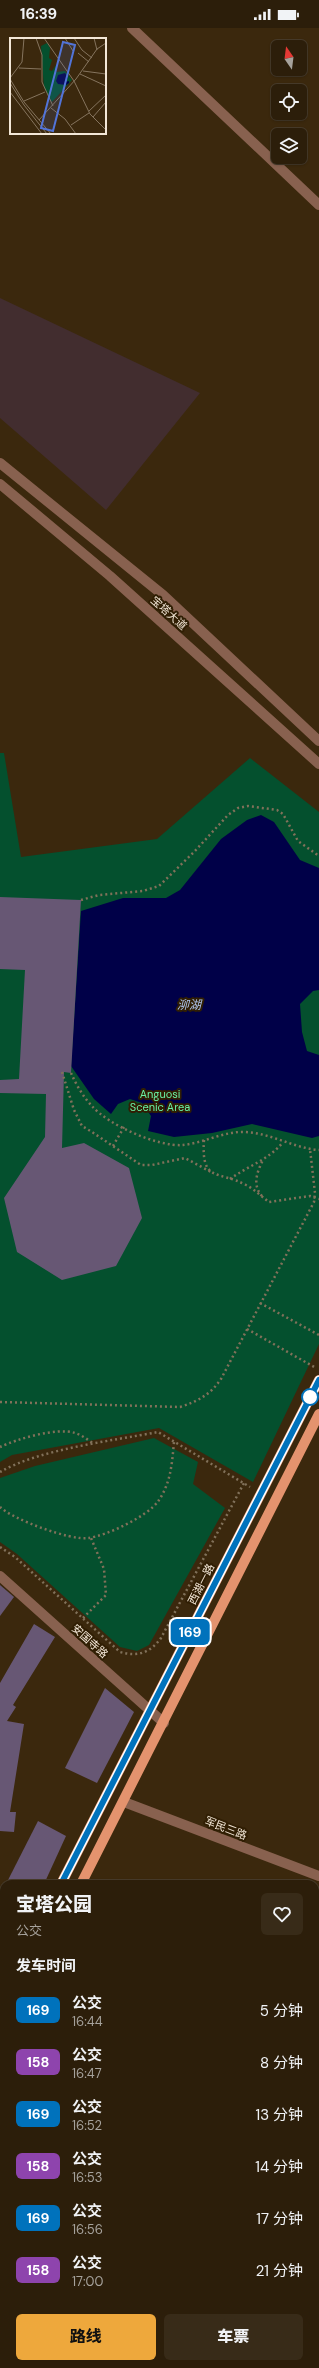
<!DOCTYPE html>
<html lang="zh">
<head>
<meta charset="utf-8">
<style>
  body { margin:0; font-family:"DM Sans","Noto Sans SC",sans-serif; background:#382b18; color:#f1f3f6; height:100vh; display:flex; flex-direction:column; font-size:15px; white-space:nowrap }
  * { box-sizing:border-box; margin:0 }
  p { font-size:13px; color:#a6a29c }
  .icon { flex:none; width:22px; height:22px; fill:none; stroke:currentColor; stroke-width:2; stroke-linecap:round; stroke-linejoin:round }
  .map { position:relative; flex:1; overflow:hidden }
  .sheet { position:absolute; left:0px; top:1852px; width:319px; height:488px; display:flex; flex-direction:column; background:#2c1e0a; border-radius:12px 12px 0 0; box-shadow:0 1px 3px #0004,0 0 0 1px #483c2b }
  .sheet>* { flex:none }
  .badge { padding:0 8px; border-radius:6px; font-size:14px; line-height:26px }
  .needle { width:26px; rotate:346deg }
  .tools { position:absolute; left:271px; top:12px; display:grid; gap:8px }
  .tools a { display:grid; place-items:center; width:36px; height:36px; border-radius:6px; background:#2c1e0a; box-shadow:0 1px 3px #0004,0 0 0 1px #483c2b; font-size:20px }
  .map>.badge { position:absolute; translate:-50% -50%; box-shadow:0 0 0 2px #fff }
  h2 { padding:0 16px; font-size:15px; line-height:36px }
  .round { display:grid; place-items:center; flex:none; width:42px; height:42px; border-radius:6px; background:#382b18 }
  .overview { display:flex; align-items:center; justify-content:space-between; height:68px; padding:0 16px }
  h1 { font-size:19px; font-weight:800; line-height:30px }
  .cta { display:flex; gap:8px; margin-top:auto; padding:8px 16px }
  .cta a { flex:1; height:46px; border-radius:6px; background:#eea83c; color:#111; font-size:16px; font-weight:800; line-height:46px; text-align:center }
  .cta a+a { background:#382b18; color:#f1f3f6 }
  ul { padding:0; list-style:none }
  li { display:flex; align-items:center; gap:12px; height:52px; padding:0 16px }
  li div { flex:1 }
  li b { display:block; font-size:15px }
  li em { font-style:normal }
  li .badge { min-width:44px; font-weight:700; text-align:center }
  .status { display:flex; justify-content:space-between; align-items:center; height:28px; padding:0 20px; background:#2c1e0a; direction:ltr }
  .status svg { height:11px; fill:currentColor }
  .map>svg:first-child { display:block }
</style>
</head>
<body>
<div class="status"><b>16:39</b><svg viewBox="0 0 49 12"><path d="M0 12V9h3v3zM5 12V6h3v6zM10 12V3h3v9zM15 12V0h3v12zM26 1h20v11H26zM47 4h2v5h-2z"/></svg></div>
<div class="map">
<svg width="319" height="2340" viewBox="0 0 319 2340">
  <rect width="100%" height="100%" fill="#3b280d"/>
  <!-- commercial -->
  <polygon fill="#422d2f" points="0,270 200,365 106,482 0,390"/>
  <!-- green -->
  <g fill="#04502e">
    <polygon points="0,725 4,725 21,829 157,811 250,730 319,784 319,1316 253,1454 159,1400 12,1427 0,1434"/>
    <polygon points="154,1410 198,1434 193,1456 225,1480 149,1617 137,1623 120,1619 17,1526 0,1514 0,1450 35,1438"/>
  </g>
  <!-- water -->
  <polygon fill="#000048" points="261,787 274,794 300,832 319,840 319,962 313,963 300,976 302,1004 307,1023 319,1027 319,1108 312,1110 252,1096 212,1105 174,1109 148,1103 151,1088 142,1075 130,1071 118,1076 111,1086 94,1071 71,1038 81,883 123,870 166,870 180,862 221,811 247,792"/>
  <!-- building -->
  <g fill="#675774">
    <polygon points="0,869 81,872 71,1045 64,1044 62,1120 84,1115 129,1140 142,1190 116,1238 62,1252 17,1224 4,1170 45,1109 46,1066 0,1065 0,1052 19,1051 25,942 0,941"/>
    <polygon points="0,1557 14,1569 0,1588"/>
    <polygon points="34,1596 55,1609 13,1677 16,1679 7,1693 24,1696 10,1784 16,1784 14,1804 0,1803 0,1655"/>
    <polygon points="105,1660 134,1684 97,1755 65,1740"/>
    <polygon points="38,1793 66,1808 44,1856 6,1856"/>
  </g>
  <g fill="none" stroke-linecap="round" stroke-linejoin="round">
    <!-- path -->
    <g stroke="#81715a" stroke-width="2.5" stroke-dasharray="2 3" stroke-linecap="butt">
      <polyline points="81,872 99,867 143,863 159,858 194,824 228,787 238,780 248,778 277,782 283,786 298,813 319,828"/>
      <polyline points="62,1044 74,1082 82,1098 92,1104 141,1137 152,1137 185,1130 211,1144"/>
      <path d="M71,1045C76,1056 83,1069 92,1078C108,1097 158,1119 183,1117C204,1115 224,1103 245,1104C271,1105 293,1120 319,1122"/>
      <path d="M204,1112C201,1155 218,1142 246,1157C254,1161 262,1169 269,1174L310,1168L319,1171"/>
      <polyline points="113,1118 124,1099"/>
      <path d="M230,1151C248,1138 270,1131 283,1114"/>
      <path d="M262,1168C252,1157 257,1144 263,1132"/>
      <polyline points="260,1275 319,1307"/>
      <polyline points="247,1301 316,1340"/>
      <path d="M0,1374L180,1379C198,1373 210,1367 221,1351L314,1174L315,1165L310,1121"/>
      <path d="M0,1419C17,1411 57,1399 75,1405C82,1407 88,1412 94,1416"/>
      <path d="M0,1444C40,1421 111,1413 158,1404L250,1459"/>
      <path d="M0,1479C12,1491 71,1513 88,1510C106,1508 149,1488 159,1472C171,1454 172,1435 174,1414"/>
      <path d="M0,1519L15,1529L120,1624C138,1629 150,1625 161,1610L244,1455"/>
      <polyline points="83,1590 106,1567 104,1541 91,1510"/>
      <polyline points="23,2336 25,2340"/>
    </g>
    <!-- minor -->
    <g stroke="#88614f" stroke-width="10">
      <polyline points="132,0 319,177"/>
      <polyline points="0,435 163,567 319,713"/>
      <polyline points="0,456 110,548 319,736"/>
      <polyline points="0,1548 164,1695"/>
      <polyline points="124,1774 319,1848"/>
      <polyline points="0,2182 4,2184"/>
      <polyline points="0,2300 4,2303"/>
      <polyline points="52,2336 58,2340"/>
      <polyline points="207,2336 212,2340"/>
    </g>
    <!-- major -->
    <g stroke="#e4936e" stroke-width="10">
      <polyline points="61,1856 319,1352"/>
      <polyline points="81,1856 319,1386"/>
      <polyline points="0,1971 4,1964"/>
      <polyline points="0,2011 4,2003"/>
      <polyline points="0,2195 4,2198"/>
      <polyline points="0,2226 4,2229"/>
      <polyline points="142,2336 147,2340"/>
      <polyline points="169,2336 174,2340"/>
    </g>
  </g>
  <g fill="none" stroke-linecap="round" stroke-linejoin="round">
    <!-- line casing -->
    <g stroke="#fff" stroke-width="9">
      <polyline id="line" points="61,1856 319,1352"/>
    </g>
    <!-- line -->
    <use href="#line" stroke="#0072bc" stroke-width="6"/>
  </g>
  <!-- markers -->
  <circle fill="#fff" stroke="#0072bc" stroke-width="2" cx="310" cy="1369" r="8"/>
  <g text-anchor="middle" stroke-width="4" stroke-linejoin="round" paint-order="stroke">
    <!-- street labels -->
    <g font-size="11" fill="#f3e7d7" stroke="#301e03">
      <text transform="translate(169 585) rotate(42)" y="4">宝塔大道</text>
      <text transform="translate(201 1556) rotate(-63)" y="4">西湖一路</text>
      <text transform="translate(90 1613) rotate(42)" y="4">安国寺路</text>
      <text transform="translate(226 1800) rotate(21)" y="4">军民三路</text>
    </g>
    <!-- park labels -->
    <g font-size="11" fill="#69f1a6" stroke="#301e03">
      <text x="160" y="1070">Anguosi<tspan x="160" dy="13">Scenic Area</tspan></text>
    </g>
    <!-- water labels -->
    <g font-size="12" font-style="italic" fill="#aec6ef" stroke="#301e03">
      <text x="189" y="981">泖湖</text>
    </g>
  </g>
  <!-- overview -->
  <g transform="translate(10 10)">
    <rect width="96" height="96" fill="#3b280d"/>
    <path d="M37,5L40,10L39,20L42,22L39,32L42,33L46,27V34L55,33L62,42L42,64L34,50L31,8Z" fill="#04502e"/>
    <path d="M55,35L58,40L55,44L59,43V45L56,47L48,46L46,43L48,37Z" fill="#000048"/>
    <path fill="none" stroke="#85745e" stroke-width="1" d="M26,0L32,17V44L43,68M34,0L64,43M55,0L63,13M64,0L72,12L82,20M84,0L87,12M68,15L79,24M9,30L31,31M73,33L96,36M70,36L96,48M0,40L12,24L14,0M0,41L14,64L41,96M64,43L80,76L96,92M0,45L14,67L37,96M0,54L32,96M14,63L35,54M41,70L55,81L66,96M79,73L96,57M83,79L96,64M29,82L66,41L87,11L96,5M61,87L79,75"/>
    <path fill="#5274d8" fill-opacity="0.15" stroke="#5274d8" stroke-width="2" d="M53,4L65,7L43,93L31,90Z"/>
    <rect width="96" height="96" fill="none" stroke="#f3e7d7" stroke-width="2"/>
  </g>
</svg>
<div class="tools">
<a><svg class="needle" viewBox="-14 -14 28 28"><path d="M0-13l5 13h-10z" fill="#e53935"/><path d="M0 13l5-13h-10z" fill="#a6a29c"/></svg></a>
<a><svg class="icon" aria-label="locate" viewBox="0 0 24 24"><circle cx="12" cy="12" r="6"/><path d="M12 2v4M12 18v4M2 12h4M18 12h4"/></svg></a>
<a><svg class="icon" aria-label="layers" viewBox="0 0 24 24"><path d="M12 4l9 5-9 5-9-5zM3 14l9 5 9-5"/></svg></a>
</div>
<b class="badge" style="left:190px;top:1604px;background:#0072bc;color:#fff">169</b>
<section class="sheet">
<div class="overview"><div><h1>宝塔公园</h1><p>公交</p></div><a class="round"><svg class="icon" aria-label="heart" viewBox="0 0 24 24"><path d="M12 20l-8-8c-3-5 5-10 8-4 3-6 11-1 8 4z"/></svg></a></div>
<h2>发车时间</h2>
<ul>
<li><span class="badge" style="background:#0072bc;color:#fff">169</span><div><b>公交</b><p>16:44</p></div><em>5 分钟</em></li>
<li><span class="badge" style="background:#8e44ad;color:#fff">158</span><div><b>公交</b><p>16:47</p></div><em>8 分钟</em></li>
<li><span class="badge" style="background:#0072bc;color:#fff">169</span><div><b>公交</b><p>16:52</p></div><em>13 分钟</em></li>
<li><span class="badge" style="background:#8e44ad;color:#fff">158</span><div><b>公交</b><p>16:53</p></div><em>14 分钟</em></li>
<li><span class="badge" style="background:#0072bc;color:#fff">169</span><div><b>公交</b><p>16:56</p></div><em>17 分钟</em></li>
<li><span class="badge" style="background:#8e44ad;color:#fff">158</span><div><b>公交</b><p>17:00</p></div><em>21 分钟</em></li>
</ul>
<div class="cta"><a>路线</a><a>车票</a></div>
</section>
</div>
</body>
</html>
